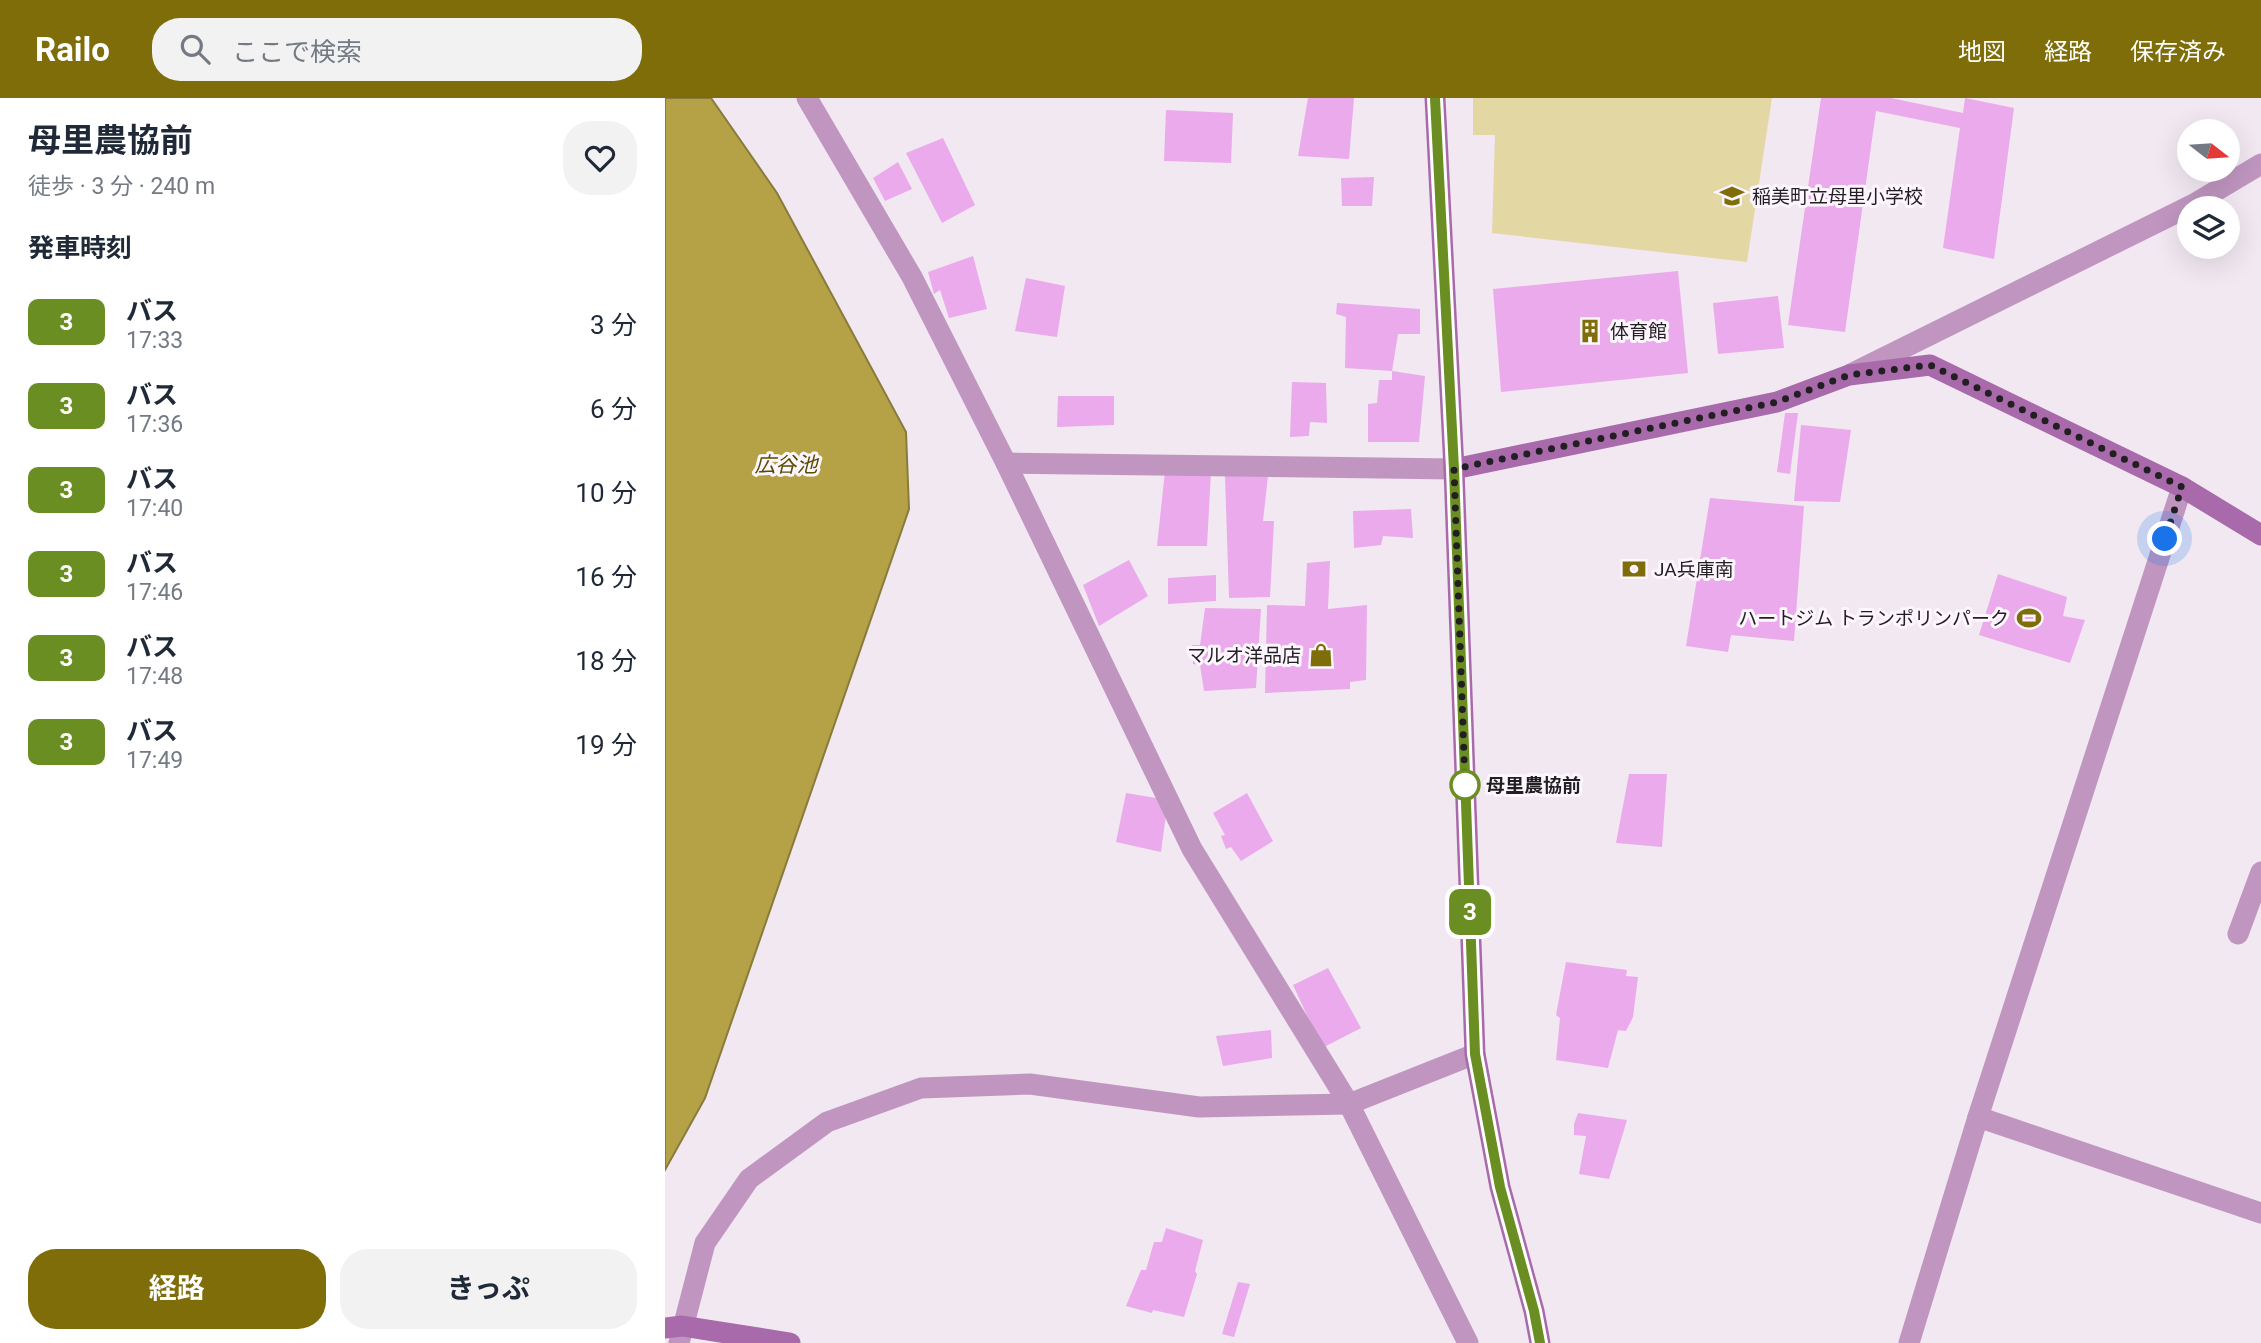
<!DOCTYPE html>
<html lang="ja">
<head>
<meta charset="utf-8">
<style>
  body { margin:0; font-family:Roboto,"Noto Sans JP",sans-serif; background:#f2f2f3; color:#1f2937; height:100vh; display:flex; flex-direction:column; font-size:26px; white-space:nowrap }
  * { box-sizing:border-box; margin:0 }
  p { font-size:23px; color:#747a83 }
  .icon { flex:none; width:38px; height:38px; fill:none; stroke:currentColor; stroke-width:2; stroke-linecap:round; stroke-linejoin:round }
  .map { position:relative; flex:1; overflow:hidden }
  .panel { display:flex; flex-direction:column; background:#fff; width:665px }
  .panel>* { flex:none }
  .badge { padding:0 14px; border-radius:10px; font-size:24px; line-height:46px }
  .needle { width:46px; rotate:107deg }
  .tools { position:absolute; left:1512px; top:21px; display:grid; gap:14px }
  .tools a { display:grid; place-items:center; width:63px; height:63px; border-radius:50%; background:#fff; box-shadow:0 7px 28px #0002; font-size:35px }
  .you { position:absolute; width:35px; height:35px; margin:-18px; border:5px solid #fff; border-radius:50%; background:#1a73e8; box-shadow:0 0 0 10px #1a73e833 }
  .map>.badge { position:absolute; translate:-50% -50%; box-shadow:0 0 0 4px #fff }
  h2 { padding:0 28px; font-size:26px; line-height:63px }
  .round { display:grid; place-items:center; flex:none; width:74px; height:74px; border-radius:28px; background:#f2f2f3 }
  .summary { display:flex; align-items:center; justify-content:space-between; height:119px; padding:0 28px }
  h1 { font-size:33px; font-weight:700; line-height:52px }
  .button { display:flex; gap:14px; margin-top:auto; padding:14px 28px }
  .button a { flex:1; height:80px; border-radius:28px; background:#7e6d08; color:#fff; font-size:28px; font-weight:700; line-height:80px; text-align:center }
  .button a+a { background:#f2f2f3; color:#1f2937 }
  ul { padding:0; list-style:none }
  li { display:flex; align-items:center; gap:21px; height:84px; padding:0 28px }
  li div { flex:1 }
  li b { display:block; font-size:26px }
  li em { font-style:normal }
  li .badge { min-width:77px; font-weight:700; text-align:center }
  header { display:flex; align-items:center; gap:42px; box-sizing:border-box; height:98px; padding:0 35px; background:#7e6d08; color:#fff }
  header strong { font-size:33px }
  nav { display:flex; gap:38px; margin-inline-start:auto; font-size:24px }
  .search { width:490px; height:63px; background:#f2f2f3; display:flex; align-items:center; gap:18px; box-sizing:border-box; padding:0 24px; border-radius:28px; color:#747a83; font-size:26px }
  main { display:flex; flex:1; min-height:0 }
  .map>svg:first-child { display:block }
</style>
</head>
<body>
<header>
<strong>Railo</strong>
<div class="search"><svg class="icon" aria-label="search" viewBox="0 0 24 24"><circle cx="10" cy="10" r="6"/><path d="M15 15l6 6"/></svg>ここで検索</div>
<nav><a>地図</a><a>経路</a><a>保存済み</a></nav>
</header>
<main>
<section class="panel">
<div class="summary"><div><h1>母里農協前</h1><p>徒歩 · 3 分 · 240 m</p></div><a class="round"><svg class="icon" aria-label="heart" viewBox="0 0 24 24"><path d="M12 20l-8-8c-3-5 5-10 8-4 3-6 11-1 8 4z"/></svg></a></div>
<h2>発車時刻</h2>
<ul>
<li><span class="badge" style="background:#6b8e23;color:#fff">3</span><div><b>バス</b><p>17:33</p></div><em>3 分</em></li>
<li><span class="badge" style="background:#6b8e23;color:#fff">3</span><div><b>バス</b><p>17:36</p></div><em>6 分</em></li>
<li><span class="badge" style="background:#6b8e23;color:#fff">3</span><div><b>バス</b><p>17:40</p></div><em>10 分</em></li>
<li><span class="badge" style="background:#6b8e23;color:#fff">3</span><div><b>バス</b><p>17:46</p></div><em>16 分</em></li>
<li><span class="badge" style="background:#6b8e23;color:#fff">3</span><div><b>バス</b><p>17:48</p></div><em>18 分</em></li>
<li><span class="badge" style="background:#6b8e23;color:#fff">3</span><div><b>バス</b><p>17:49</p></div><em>19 分</em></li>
</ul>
<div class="button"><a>経路</a><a>きっぷ</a></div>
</section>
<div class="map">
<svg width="1596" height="1245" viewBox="0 0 1596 1245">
  <rect width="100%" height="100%" fill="#f2e8f2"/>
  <!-- green -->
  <polygon fill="#e3d8a4" points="808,0 1107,0 1082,164 827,135 830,37 808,37"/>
  <!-- water -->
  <polygon fill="#b5a247" stroke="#897b3c" stroke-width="2" points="0,0 46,0 112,95 241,334 244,411 40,1000 0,1072"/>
  <!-- building -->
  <g fill="#eaaaec">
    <polygon points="643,0 689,0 684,61 633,58"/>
    <polygon points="1156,0 1226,0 1298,15 1300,0 1349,10 1329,161 1278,150 1295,30 1211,13 1180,234 1123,227"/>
    <polygon points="501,12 568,15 566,65 499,63"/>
    <polygon points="278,40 310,107 277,125 241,55"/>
    <polygon points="233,64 247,91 220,103 208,80"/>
    <polygon points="709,79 707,108 677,108 676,80"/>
    <polygon points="308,158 322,211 284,220 275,192 269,196 263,174"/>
    <polygon points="1013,173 1023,275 836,294 828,191"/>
    <polygon points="361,180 400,188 392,239 350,233"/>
    <polygon points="1113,198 1119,250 1053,256 1048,205"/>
    <polygon points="672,205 755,211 755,236 733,236 727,273 760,278 754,344 703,344 703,306 712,305 714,282 727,282 727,273 680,270 681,219 671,216"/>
    <polygon points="627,284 661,285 662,325 645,324 644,338 625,339"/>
    <polygon points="393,298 449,298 449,327 392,329"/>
    <polygon points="1120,315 1133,315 1125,376 1112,374"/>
    <polygon points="1136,327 1186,332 1175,404 1129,403"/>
    <polygon points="500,373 546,374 542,448 492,448"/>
    <polygon points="560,378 603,378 598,423 609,423 605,499 564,500"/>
    <polygon points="1045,400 1139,408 1129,543 1066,537 1063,554 1021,548"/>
    <polygon points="746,411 748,440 718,438 716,447 689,450 688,413"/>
    <polygon points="464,462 483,498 434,528 418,487"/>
    <polygon points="665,463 663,511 702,507 701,582 685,584 685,591 600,595 602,507 640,508 642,465"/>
    <polygon points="1333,476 1402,499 1398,518 1420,522 1405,565 1314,537"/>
    <polygon points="551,477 551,503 503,506 503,480"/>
    <polygon points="540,510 596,511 591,590 539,593 535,567 528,566 527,547 535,547"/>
    <polygon points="964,676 1002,676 997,749 951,745"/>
    <polygon points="461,695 503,702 496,754 451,744"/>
    <polygon points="582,695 608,743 576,763 566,749 561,751 556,738 560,737 548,715"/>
    <polygon points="901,864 962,872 961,878 973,879 968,919 961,933 953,932 943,970 891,962 895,920 891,917"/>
    <polygon points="663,870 696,930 657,950 628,887"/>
    <polygon points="606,932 607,960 558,968 551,938"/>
    <polygon points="913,1015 962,1022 944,1081 914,1076 921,1038 909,1037 909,1026"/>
    <polygon points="501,1130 538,1142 530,1173 532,1176 519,1219 488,1212 487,1215 461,1208 476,1172 481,1172 489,1144 497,1144"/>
    <polygon points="573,1184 585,1186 569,1239 557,1236"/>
  </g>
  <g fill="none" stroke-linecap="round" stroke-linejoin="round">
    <!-- street -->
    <g stroke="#c096c1" stroke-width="21">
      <polyline points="142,0 247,179 341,365 527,751 684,1006 803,1245"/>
      <polyline points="1186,276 1529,106 1596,66"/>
      <polyline points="341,365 789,371"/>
      <polyline points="1573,836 1596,774"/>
      <polyline points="1313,1019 1596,1115"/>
      <polyline points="14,1245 40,1145 84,1081 162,1024 256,990 365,986 534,1009 684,1006 810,956"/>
      <polyline points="1244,1245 1313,1019 1517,389"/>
    </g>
    <!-- secondary -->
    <g stroke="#a96aab" stroke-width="21">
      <polyline points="770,0 789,371 810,956 835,1089 869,1213 875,1245"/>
      <polyline points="789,371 1112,304 1184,277 1265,267 1517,389 1596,437"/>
      <polyline points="0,1230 17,1228 125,1245"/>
    </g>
  </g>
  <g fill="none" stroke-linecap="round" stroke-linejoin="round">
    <!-- line casing -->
    <g stroke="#fff" stroke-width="16">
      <polyline id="line" points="770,0 789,371 810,956 835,1089 869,1213 875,1245"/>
    </g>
    <!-- line -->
    <use href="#line" stroke="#6b8e23" stroke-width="10"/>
    <!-- walk -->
    <polyline stroke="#221f22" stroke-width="7" stroke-dasharray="0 12.6" points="800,687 789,371 1112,304 1184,277 1265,267 1517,389 1500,441"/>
  </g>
  <!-- icons -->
  <defs>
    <g id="school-bare" transform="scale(1.89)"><path d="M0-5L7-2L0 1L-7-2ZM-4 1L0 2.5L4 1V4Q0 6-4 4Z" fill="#7e6d08" stroke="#fef6fe" stroke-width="2.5" paint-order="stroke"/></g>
    <g id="building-bare" transform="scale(1.89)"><path d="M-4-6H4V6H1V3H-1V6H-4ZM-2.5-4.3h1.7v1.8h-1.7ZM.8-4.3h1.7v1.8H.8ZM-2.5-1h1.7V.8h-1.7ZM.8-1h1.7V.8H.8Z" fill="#7e6d08" stroke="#fef6fe" stroke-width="2.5" paint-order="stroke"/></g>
    <g id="bank-bare" transform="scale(1.89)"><path d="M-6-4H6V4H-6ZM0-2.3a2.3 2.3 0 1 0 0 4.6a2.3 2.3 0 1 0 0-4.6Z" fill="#7e6d08" stroke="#fef6fe" stroke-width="2.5" paint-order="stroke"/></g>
    <g id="stadium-bare" transform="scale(1.89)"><path d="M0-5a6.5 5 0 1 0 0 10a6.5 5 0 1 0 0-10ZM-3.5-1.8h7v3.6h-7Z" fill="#7e6d08" stroke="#fef6fe" stroke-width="2.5" paint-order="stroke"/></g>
    <g id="shop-bare" transform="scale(1.89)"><path d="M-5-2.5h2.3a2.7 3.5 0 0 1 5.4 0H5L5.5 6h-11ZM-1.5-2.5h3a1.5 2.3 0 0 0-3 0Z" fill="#7e6d08" stroke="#fef6fe" stroke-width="2.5" paint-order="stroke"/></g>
  </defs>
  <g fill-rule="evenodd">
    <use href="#school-bare" x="1067" y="98"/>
    <use href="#building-bare" x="925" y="233"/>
    <use href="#bank-bare" x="969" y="471"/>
    <use href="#stadium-bare" x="1364" y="520"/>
    <use href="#shop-bare" x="656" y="557"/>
  </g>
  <!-- markers -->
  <circle fill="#fff" stroke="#6b8e23" stroke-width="3.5" cx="800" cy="687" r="14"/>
  <g text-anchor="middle" stroke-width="6" stroke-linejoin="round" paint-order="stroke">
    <!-- poi labels -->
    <g font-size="19" fill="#221f22" stroke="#fef6fe" text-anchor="start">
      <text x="1087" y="105">稲美町立母里小学校</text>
      <text x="945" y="240">体育館</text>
      <text x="989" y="478">JA兵庫南</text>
      <text x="1344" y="527" text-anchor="end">ハートジム トランポリンパーク</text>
      <text x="636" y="564" text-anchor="end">マルオ洋品店</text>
    </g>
    <!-- stop labels -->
    <g font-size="19" font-weight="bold" fill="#221f22" stroke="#fef6fe" text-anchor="start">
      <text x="821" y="694">母里農協前</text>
    </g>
    <!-- water labels -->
    <g font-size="21" font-style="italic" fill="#594c00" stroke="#fef6fe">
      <text x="121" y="374">広谷池</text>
    </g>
  </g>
</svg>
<div class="tools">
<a><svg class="needle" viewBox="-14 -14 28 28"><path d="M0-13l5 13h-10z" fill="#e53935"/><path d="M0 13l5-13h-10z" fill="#747a83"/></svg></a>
<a><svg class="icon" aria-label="layers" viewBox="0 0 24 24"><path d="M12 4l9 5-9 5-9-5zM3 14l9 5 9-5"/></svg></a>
</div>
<div class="you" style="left:1500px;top:441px"></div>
<b class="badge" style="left:805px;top:814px;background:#6b8e23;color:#fff">3</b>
</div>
</main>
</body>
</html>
